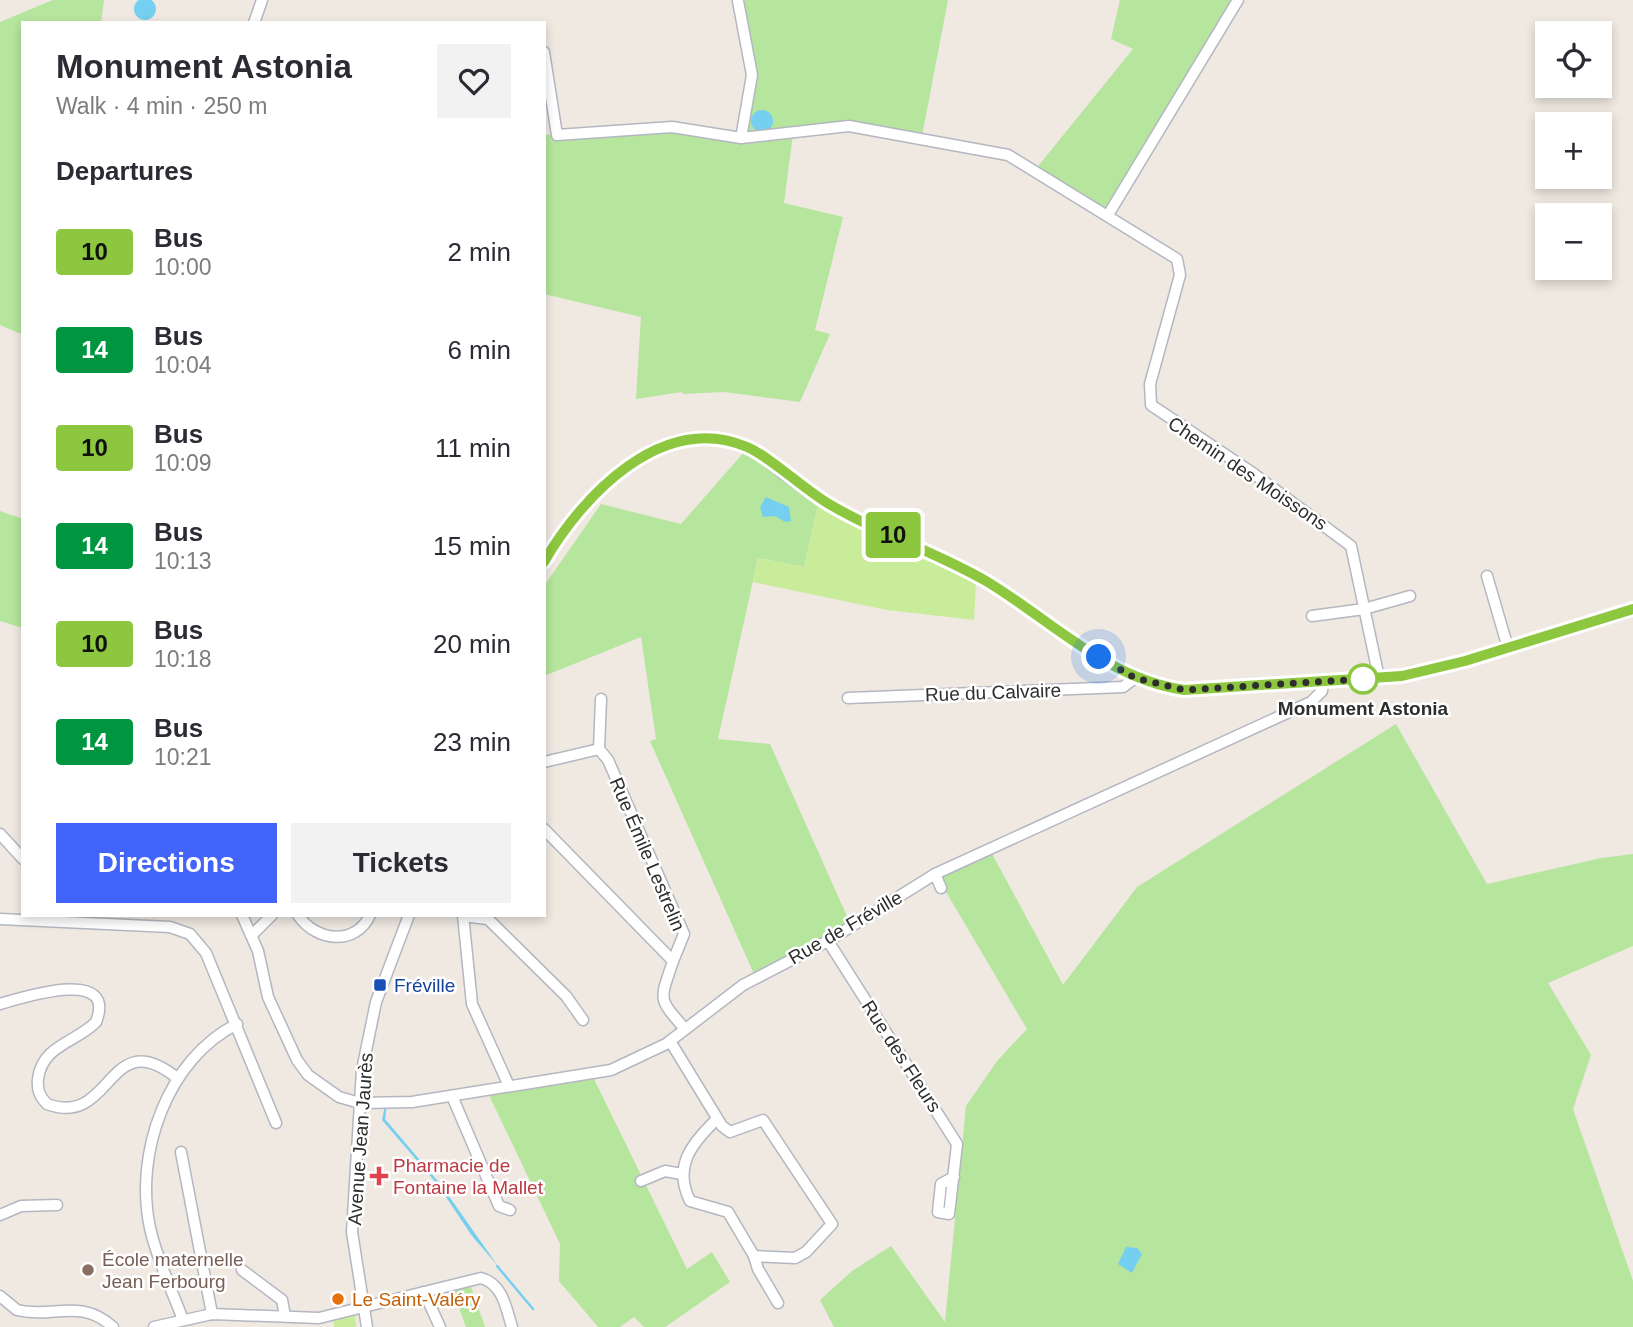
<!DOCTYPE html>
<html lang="en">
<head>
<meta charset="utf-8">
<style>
  body { margin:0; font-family:Helvetica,sans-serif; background:#f2f2f3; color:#2b2b33; height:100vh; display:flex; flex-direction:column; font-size:26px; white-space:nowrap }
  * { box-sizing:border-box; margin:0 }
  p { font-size:23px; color:#7c7c81 }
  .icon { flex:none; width:38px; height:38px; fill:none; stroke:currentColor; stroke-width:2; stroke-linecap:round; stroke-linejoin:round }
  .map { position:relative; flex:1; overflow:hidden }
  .details { position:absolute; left:21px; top:21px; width:525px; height:896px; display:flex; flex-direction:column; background:#fff; border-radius:0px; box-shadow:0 4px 10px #0003 }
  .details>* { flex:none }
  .badge { padding:0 14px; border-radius:5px; font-size:24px; line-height:46px }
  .buttons { position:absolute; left:1535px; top:21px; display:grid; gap:14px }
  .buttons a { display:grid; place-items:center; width:77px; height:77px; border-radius:0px; background:#fff; box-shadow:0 4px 10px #0003; font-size:35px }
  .you { position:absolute; width:35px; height:35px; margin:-18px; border:5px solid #fff; border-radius:50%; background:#1a73e8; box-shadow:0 0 0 10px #1a73e833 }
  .map>.badge { position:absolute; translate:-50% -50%; box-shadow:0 0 0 4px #fff }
  h2 { padding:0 35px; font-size:26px; line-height:63px }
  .round { display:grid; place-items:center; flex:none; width:74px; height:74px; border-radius:0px; background:#f2f2f3 }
  .overview { display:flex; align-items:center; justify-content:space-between; height:119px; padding:0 35px }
  h1 { font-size:33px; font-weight:800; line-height:52px }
  .action { display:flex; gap:14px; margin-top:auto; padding:14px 35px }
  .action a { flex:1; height:80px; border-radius:0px; background:#4264fb; color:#fff; font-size:28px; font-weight:800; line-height:80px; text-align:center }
  .action a+a { background:#f2f2f3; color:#2b2b33 }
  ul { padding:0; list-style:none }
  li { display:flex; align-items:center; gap:21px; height:98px; padding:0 35px }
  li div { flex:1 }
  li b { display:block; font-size:26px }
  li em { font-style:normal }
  li .badge { min-width:77px; font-weight:700; text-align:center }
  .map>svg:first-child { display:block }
</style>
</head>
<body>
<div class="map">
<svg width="1633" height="1327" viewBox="0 0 1633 1327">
  <rect width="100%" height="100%" fill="#efe9e1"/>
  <!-- green -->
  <g fill="#b6e59e">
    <polygon points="53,0 104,0 101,23 23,23 21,334 0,325 0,22"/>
    <polygon points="737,0 948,0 922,136 845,127 793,134 784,203 843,217 815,330 830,334 800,402 724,392 683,394 682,392 636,399 641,317 544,294 544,135 635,126 740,134 750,87"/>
    <polygon points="1120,0 1232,0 1104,216 1035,170 1133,49 1111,39"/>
    <polygon points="745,451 756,455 818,504 804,567 758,558 718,739 770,744 850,923 754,974 650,741 656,739 641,637 544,676 544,586 601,504 681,524"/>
    <polygon points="0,511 23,519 23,628 0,621"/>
    <polygon points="1396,724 1487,884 1601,858 1633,854 1633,946 1548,983 1591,1055 1573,1109 1633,1281 1633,1327 834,1327 820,1300 852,1271 891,1246 945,1322 966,1106 997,1061 1027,1029 936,875 990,850 1063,985 1137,887"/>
    <polygon points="593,1077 687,1269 712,1252 730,1282 665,1327 644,1327 634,1317 620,1327 598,1327 559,1281 560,1244 489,1095"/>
    <polygon points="470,1284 485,1327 466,1327 452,1289"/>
  </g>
  <!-- pitch -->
  <g fill="#c9ec9a">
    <polygon points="818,504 976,583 974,620 887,610 753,582 758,558 804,567"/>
    <polygon points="355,1316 356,1327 334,1327 333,1320"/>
  </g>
  <!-- water -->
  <g fill="#75cff0">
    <circle cx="145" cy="9" r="11"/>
    <circle cx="762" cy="121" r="11"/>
    <polygon points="766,497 789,507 791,521 785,522 775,516 763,517 760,507"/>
    <polygon points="385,1105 387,1105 385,1119 441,1185 498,1266 472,1236 438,1185 382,1120"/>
    <polygon points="1126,1247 1137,1248 1142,1254 1132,1273 1118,1264"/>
  </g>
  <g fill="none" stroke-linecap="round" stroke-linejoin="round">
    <!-- stream -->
    <polyline stroke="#75cff0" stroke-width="2.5" points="497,1266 533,1309"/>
    <!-- minor casing -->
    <g stroke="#b4b7c1" stroke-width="13">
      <g id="minor">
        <polyline points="738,1 752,75 741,138"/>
        <polyline points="254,23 262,0"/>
        <polyline points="544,52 557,135 672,127 741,138 849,126 1008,155 1177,259 1180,275 1150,384 1151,405 1254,474 1351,546 1379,678"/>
        <polyline points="1108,215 1238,0"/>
        <path d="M544,562C583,496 660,411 747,447C759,452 770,463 781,472C796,483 812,494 829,504C879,533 936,552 986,581C1051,620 1107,679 1184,689L1402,676L1465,661L1633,609"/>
        <polyline points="1487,576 1508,648"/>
        <polyline points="1312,616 1364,609 1410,596"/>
        <polyline points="848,698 1123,687 1135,678"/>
        <polyline points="599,749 608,760 684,934 673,961"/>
        <polyline points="544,762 599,749 601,699"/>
        <path d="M544,829L673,961C660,1001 657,997 685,1029"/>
        <polyline points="0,834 23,859"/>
        <polyline points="935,874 941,888"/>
        <polyline points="242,915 258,951 268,997 297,1060 308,1075 339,1097 360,1103 412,1102 611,1070 666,1044 743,985 828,941 935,874 1311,702 1322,691 1323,682"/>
        <path d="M298,915C316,942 356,946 370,915"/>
        <polyline points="463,915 472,1004 509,1086"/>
        <polyline points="463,916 488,919 566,996 583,1020"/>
        <polyline points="0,919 170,927 190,934 206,953 276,1123"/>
        <polyline points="252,935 272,915"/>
        <polyline points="828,941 957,1144 949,1214 938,1212 941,1184 954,1177"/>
        <path d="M0,1004C21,998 118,966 96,1022C77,1042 42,1045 38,1079C37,1089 39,1096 47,1104C113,1129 107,1022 177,1078"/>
        <path d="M670,1041L722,1126L730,1132L763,1120L832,1224L806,1252L795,1258L754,1256L728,1212L690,1201C673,1167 691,1144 716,1120"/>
        <polyline points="452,1096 499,1206 510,1210"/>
        <polyline points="181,1152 212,1314"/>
        <polyline points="641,1181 665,1171 682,1174"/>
        <polyline points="0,1215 21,1206 57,1205"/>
        <polyline points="754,1256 758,1269 778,1303"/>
        <polyline points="242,1270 282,1300 285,1316"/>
        <polyline points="424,1292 440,1327"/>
        <path d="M0,1296L17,1310C52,1319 80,1297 113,1327"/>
        <path d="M183,1320C172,1290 157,1260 150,1228C134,1154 167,1059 237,1024"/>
        <path d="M154,1327L212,1314L319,1318L481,1278C503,1284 506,1308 512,1327"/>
        <polyline points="367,1327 352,1232 362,1070 376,1002 409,915"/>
      </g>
    </g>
    <!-- minor -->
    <use href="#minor" stroke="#fff" stroke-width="10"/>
  </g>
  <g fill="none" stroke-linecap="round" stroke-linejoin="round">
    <!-- line casing -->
    <g stroke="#fff" stroke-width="16">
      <path id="line" d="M544,562C582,496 662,411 747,447C769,456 805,490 829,504C879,534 936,552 986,581C1051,620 1107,679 1184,690L1402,676L1465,661L1633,609"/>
    </g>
    <!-- line -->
    <use href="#line" stroke="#8dc63f" stroke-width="10"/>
    <!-- walk -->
    <polyline stroke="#2e2e2e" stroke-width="7" stroke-dasharray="0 12.6" points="1099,657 1135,678 1184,690 1363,679"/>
  </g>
  <!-- markers -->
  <circle fill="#fff" stroke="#8dc63f" stroke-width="3.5" cx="1363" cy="679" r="14"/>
  <rect fill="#1a4fb4" stroke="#fff" stroke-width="2.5" x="373" y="978" width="14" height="14" rx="3.5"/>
  <path fill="#e0444e" stroke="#fff" stroke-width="2.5" d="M375.5 1165.5h7v7h7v7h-7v7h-7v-7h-7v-7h7z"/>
  <circle fill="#8d6e63" stroke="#fff" stroke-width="2.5" cx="88" cy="1270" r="7"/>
  <circle fill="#e8710a" stroke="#fff" stroke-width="2.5" cx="338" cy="1299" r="7"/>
  <g text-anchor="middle" stroke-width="5" stroke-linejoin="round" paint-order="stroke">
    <!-- street labels -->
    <g font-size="19" fill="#2e2e2e" stroke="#fff">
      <text transform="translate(1248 473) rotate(34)" y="7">Chemin des Moissons</text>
      <text transform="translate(993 692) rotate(-2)" y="7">Rue du Calvaire</text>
      <text transform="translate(648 854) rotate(67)" y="7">Rue Émile Lestrelin</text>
      <text transform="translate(845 927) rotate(-30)" y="7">Rue de Fréville</text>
      <text transform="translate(902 1056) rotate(57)" y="7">Rue des Fleurs</text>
      <text transform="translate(360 1139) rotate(-86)" y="7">Avenue Jean Jaurès</text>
    </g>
    <!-- stop labels -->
    <g font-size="19" font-weight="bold" fill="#2e2e2e" stroke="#fff">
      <text x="1363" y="715">Monument Astonia</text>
    </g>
    <!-- transit labels -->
    <g font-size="19" fill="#164399" stroke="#fff" text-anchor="start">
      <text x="394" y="992">Fréville</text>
    </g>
    <!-- health labels -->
    <g font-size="19" fill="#be3a42" stroke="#fff" text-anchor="start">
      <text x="393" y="1172">Pharmacie de<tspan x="393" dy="22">Fontaine la Mallet</tspan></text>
    </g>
    <!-- education labels -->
    <g font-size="19" fill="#785e54" stroke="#fff" text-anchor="start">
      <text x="102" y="1266">École maternelle<tspan x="102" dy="22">Jean Ferbourg</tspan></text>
    </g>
    <!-- food labels -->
    <g font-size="19" fill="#c56008" stroke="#fff" text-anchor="start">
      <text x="352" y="1306">Le Saint-Valéry</text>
    </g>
  </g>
</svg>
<div class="buttons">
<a><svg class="icon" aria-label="locate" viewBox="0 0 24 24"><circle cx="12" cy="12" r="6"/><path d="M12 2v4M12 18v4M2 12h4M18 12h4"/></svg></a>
<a>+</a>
<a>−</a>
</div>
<div class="you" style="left:1099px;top:657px"></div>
<b class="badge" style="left:893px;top:535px;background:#8dc63f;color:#111">10</b>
<section class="details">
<div class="overview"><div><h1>Monument Astonia</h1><p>Walk · 4 min · 250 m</p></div><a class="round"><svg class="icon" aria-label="heart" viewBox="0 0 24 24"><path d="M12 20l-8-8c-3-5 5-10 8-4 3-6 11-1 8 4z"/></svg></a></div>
<h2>Departures</h2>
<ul>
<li><span class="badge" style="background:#8dc63f;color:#111">10</span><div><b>Bus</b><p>10:00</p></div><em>2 min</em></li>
<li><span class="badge" style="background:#009640;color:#fff">14</span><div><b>Bus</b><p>10:04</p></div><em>6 min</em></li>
<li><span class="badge" style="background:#8dc63f;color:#111">10</span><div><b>Bus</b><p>10:09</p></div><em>11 min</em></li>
<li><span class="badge" style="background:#009640;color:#fff">14</span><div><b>Bus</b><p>10:13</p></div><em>15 min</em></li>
<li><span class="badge" style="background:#8dc63f;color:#111">10</span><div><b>Bus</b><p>10:18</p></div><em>20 min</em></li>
<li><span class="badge" style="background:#009640;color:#fff">14</span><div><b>Bus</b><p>10:21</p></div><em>23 min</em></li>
</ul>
<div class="action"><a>Directions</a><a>Tickets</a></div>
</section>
</div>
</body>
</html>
